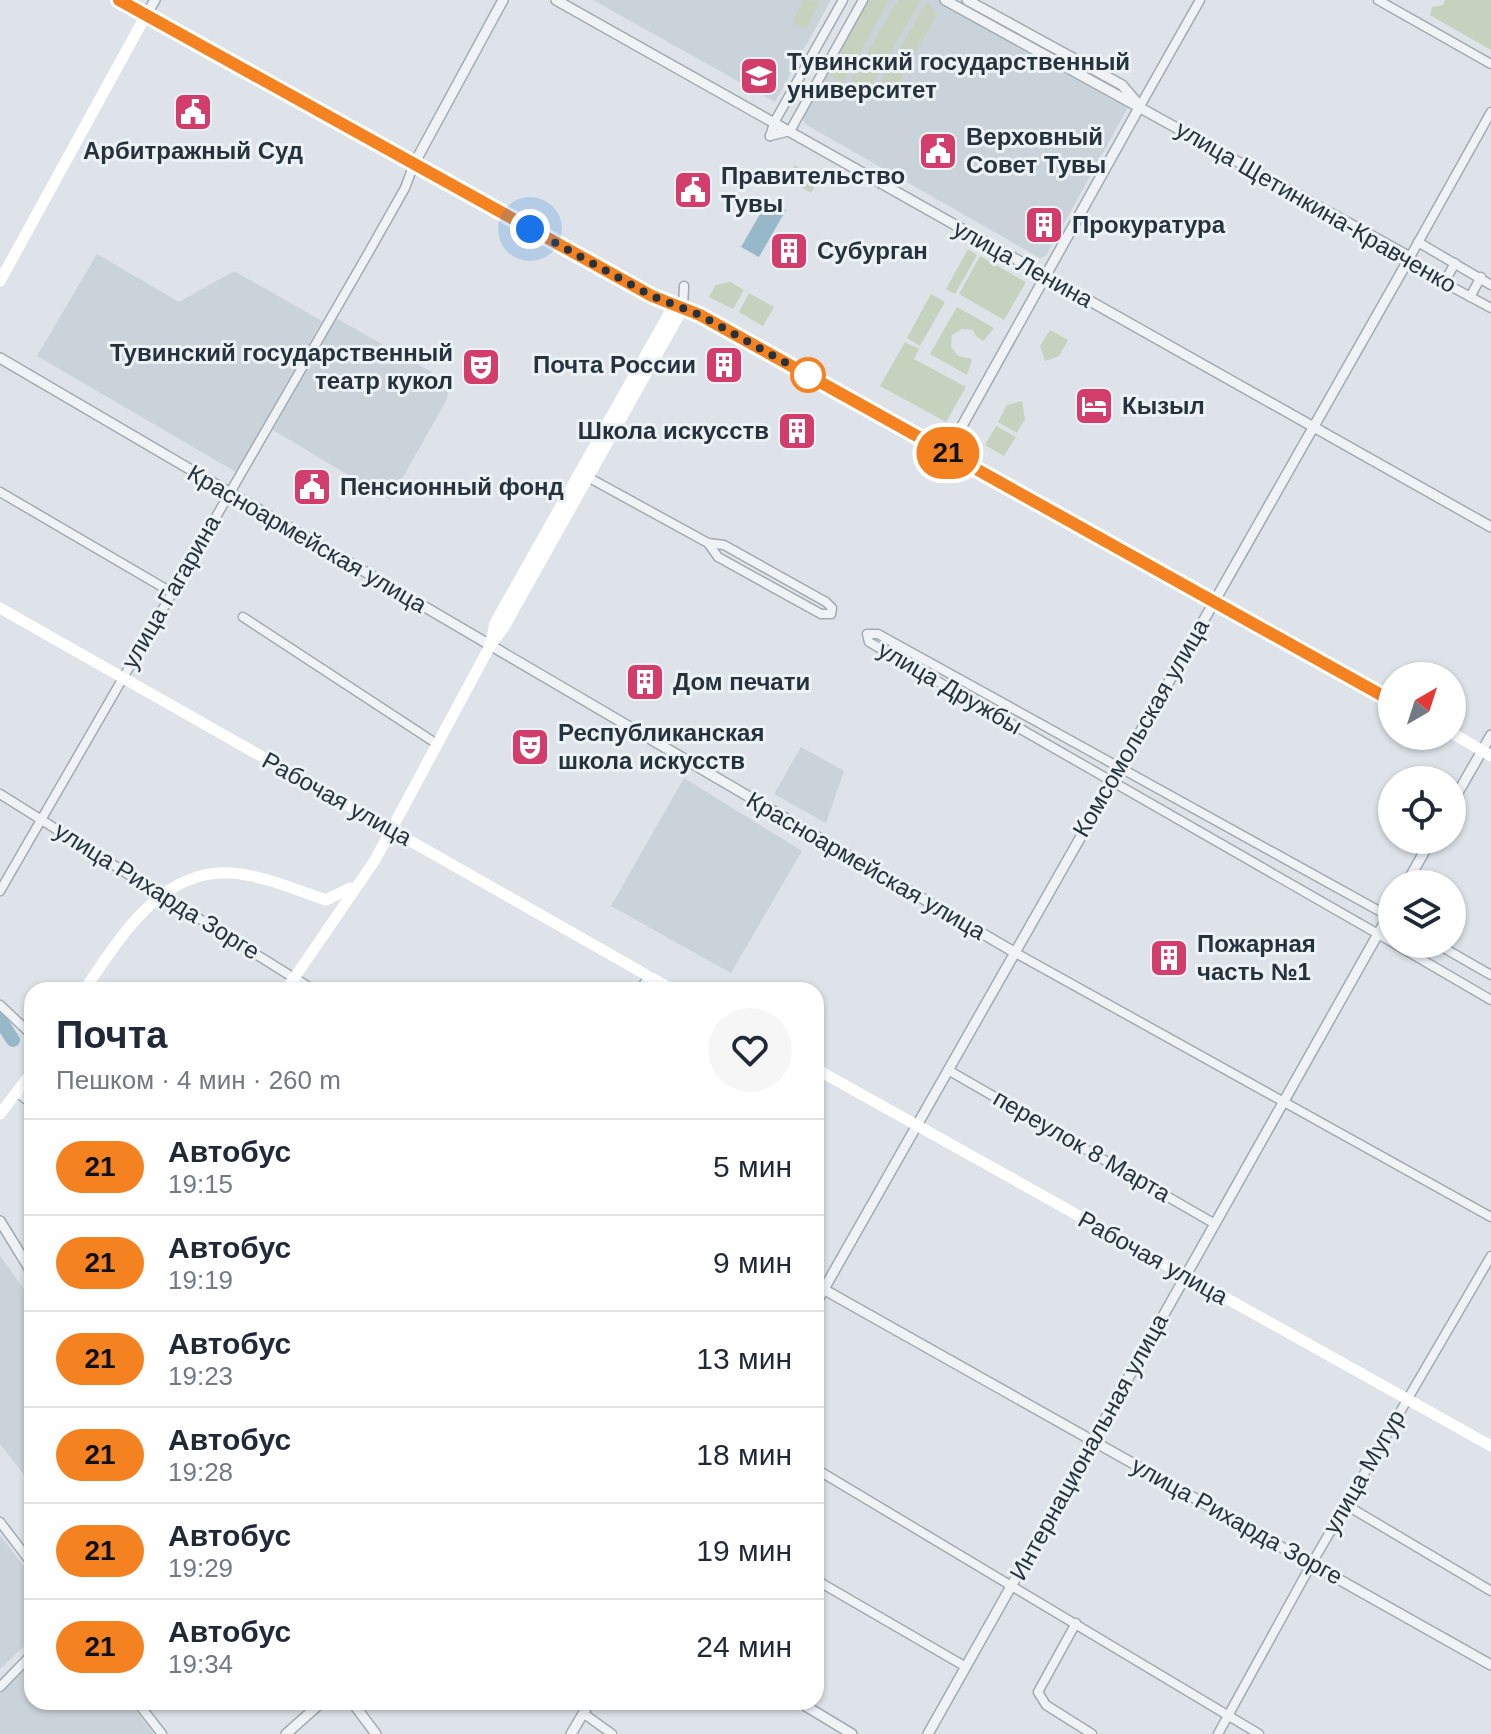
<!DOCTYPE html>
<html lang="ru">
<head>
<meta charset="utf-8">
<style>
  body { margin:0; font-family:Helvetica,sans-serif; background:#f6f6f7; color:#1f2937; height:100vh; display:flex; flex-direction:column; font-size:30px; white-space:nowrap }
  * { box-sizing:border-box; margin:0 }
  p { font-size:26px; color:#747a83 }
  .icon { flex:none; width:44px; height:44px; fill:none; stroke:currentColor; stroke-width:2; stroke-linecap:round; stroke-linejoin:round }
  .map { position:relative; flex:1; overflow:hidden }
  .panel { position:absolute; left:24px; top:982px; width:800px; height:728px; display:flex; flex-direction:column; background:#fff; border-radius:24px; box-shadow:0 2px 6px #0004 }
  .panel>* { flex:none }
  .badge { padding:0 16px; border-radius:26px; font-size:28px; line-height:52px }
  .needle { width:52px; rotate:39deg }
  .controls { position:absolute; left:1378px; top:662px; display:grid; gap:16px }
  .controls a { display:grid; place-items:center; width:88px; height:88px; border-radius:50%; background:#fff; box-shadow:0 2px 6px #0004; font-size:40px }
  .you { position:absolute; width:40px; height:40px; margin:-20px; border:6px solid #fff; border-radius:50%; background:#1a73e8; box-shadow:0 0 0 12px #1a73e833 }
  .map>.badge { position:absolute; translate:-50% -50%; box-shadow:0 0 0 4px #fff }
  .round { display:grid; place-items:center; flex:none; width:84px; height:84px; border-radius:42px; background:#f6f6f7 }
  .summary { display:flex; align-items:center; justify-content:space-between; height:136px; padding:0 32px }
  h1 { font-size:38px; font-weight:700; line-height:60px }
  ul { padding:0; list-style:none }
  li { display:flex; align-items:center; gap:24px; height:96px; padding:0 32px; border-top:2px solid #e0e1e3 }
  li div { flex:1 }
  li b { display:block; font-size:30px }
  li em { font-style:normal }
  li .badge { min-width:88px; font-weight:700; text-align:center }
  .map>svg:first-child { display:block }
</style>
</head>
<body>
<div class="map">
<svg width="1491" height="1734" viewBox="0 0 1491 1734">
  <rect width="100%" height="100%" fill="#dde3e8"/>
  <!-- built -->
  <g fill="#cbd3da">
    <polygon points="593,0 831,0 775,102"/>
    <polygon points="862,0 942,0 1131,102 1046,256 1040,258 805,124 802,116"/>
    <polygon points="97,254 179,302 234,271 322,321 236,472 37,356"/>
    <polygon points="336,318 451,383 446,401 390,500 273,430"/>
    <polygon points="801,747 844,771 826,823 774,794"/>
    <polygon points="684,778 802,851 731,973 611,906"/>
    <polygon points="0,1256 32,1300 32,1485 0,1444"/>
    <polygon points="0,1535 32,1577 32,1639 0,1669"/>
    <polygon points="32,1661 32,1702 129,1702 154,1734 0,1734 0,1694"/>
  </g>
  <!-- green -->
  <g fill="#c6d2be">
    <polygon points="803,0 821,1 806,29 792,22"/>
    <polygon points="868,0 889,0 843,83 828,74"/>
    <polygon points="898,0 921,0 866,95 848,86"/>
    <polygon points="1445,0 1491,0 1491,50 1430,15 1432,7 1443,5"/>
    <polygon points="926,3 933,8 936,16 899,82 877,101 871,98"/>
    <polygon points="794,165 819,179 811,193 793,182"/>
    <polygon points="968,249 977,255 955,294 946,289"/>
    <polygon points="980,256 1026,282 1004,320 959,294"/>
    <polygon points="730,282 744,290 733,309 709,297 716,285"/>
    <polygon points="749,293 774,307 763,326 739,312"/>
    <polygon points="931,294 945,302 920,346 907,338"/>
    <polygon points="957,307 994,328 983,341 976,336 973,330 962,329 952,335 951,347 958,356 972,359 967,375 930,354"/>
    <polygon points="1050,330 1068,340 1059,356 1045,361 1040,346"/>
    <polygon points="905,342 919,349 914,359 966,387 946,422 880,386"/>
    <polygon points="1022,401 1025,419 1017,433 998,422 1007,405"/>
    <polygon points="996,426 1016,437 1004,456 985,445"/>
  </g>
  <!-- water -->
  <polygon fill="#97b8c9" points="768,200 786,210 759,257 741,247"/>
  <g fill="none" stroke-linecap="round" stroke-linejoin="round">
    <!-- river -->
    <polyline stroke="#97b8c9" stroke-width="14" points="0,1020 13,1040"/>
    <!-- minor casing -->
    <g stroke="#a2abb2" stroke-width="11">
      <g id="minor">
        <polyline points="1378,0 1491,64"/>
        <polyline points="1140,106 1200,0"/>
        <polyline points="1491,112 1410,257 1426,273 1491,308"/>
        <polyline points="770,136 790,131 863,0"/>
        <polyline points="770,136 775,121 843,0"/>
        <polyline points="1418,242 1491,285"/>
        <polyline points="1444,283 1455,263"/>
        <polyline points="1470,297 1481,277"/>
        <polyline points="683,308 684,286"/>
        <polyline points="584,475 708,543 724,545 826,602 832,608 831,614 821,614 718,557 708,543"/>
        <polyline points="0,492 171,592"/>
        <polyline points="243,617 437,744"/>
        <polyline points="0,794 294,978"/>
        <polyline points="0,891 366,257 405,188 414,164"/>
        <polyline points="1392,918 878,634 867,634 869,642 1392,942"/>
        <polyline points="1395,944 1491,1000"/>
        <polyline points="1437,944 1491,975"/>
        <polyline points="1014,952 1491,1217"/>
        <polyline points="640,990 649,976"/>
        <polyline points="0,1005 32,1035"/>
        <polyline points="948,1070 1215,1224"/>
        <polyline points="18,1093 32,1104"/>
        <polyline points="816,1469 1259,1734"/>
        <polyline points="1346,1505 1491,1591"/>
        <polyline points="0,1522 32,1564"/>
        <polyline points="816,1580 966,1667"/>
        <polyline points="1076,1623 1038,1692 1046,1705 1092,1734"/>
        <polyline points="0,1687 32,1654"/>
        <polyline points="137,1702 162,1734"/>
        <polyline points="583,1713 612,1734"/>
        <polyline points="1218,1734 1312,1563 1491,1256"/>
      </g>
    </g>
    <!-- tertiary casing -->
    <g stroke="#a2abb2" stroke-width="12">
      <g id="tertiary">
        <polyline points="556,0 1491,527"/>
        <polyline points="967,0 1122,85 1140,106"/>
        <polyline points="146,15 155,0"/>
        <polyline points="414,164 503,0"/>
        <polyline points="0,358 1014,952"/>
        <polyline points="947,453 1140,106"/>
        <polyline points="1452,803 1491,735"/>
        <polyline points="1406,884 1431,840"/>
        <polyline points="294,978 313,990"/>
        <polyline points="0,1221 32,1273"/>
        <polyline points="816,1285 1491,1665"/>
        <polyline points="816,1303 1410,257 945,0"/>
        <polyline points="352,1702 376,1734"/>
        <polyline points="799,1702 852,1734"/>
        <polyline points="286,1734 322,1702"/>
        <polyline points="571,1734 590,1702"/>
        <polyline points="928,1734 1392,909"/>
      </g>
    </g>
    <!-- minor -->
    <use href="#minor" stroke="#f0f3f6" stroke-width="8"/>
    <!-- tertiary -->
    <use href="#tertiary" stroke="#f0f3f6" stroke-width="9"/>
    <!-- secondary -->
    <g stroke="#fff" stroke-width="11">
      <polyline points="119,0 652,296 700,315 1392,701"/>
      <polyline points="0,281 146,15"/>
      <polyline points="0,608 673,990"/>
      <polyline points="490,646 495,623 674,305"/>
      <polyline points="1452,733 1491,756"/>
      <path d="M84,990C119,940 159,869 231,873C262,875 296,890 326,900L350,888"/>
      <polyline points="286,990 375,860 490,646 504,627 683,308"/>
      <polyline points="816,1069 1491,1446"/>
      <polyline points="0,1114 32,1072"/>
    </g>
  </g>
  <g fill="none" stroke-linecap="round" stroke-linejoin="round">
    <!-- line casing -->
    <g stroke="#fff" stroke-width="18">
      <polyline id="line" points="119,0 652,296 700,315 1392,701"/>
    </g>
    <!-- line -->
    <use href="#line" stroke="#f58220" stroke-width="12"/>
    <!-- walk -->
    <polyline stroke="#26333f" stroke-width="8" stroke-dasharray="0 14.4" points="530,229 652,296 700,315 808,375"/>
  </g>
  <!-- icons -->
  <defs>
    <g id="university-square" transform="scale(2)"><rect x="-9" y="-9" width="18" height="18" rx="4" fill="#d23d6c" stroke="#edf2f5"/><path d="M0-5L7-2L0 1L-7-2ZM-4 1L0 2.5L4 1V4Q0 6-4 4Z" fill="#fff"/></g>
    <g id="civic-square" transform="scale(2)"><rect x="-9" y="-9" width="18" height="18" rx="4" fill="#d23d6c" stroke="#edf2f5"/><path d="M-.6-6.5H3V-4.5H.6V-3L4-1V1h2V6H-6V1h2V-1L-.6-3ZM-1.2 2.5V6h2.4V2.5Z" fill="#fff"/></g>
    <g id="building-square" transform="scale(2)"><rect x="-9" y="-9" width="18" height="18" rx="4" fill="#d23d6c" stroke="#edf2f5"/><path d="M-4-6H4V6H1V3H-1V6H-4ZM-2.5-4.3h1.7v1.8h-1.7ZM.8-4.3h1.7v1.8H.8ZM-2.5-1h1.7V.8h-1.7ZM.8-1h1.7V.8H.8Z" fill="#fff"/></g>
    <g id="theatre-square" transform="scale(2)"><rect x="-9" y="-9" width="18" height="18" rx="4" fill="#d23d6c" stroke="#edf2f5"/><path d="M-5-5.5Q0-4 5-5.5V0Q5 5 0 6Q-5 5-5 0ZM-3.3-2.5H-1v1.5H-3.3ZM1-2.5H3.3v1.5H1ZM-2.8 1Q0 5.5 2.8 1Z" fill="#fff"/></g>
    <g id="hotel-square" transform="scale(2)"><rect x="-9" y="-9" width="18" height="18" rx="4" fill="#d23d6c" stroke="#edf2f5"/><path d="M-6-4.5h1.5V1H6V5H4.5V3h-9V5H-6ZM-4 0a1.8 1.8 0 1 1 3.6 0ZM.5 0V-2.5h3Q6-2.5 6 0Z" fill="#fff"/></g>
  </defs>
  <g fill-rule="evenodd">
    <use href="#university-square" x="759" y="76"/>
    <use href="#civic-square" x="193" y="112"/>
    <use href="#civic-square" x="938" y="151"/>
    <use href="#civic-square" x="693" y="190"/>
    <use href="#building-square" x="1044" y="225"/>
    <use href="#building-square" x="789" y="251"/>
    <use href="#building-square" x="724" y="365"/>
    <use href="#theatre-square" x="481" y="367"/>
    <use href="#hotel-square" x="1094" y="406"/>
    <use href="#building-square" x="797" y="431"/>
    <use href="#civic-square" x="312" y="487"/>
    <use href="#building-square" x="645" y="682"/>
    <use href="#theatre-square" x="530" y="747"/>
    <use href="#building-square" x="1169" y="958"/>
  </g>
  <!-- markers -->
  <circle fill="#fff" stroke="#f58220" stroke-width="4" cx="808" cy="375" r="16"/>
  <g text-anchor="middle" stroke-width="6" stroke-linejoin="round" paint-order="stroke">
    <!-- poi labels -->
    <g font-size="24" font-weight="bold" fill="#26333f" stroke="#edf2f5" text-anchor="start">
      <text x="787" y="70">Тувинский государственный<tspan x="787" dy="28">университет</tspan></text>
      <text x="966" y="145">Верховный<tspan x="966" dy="28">Совет Тувы</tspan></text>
      <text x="193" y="159" text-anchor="middle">Арбитражный Суд</text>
      <text x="721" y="184">Правительство<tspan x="721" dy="28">Тувы</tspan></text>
      <text x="1072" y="233">Прокуратура</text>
      <text x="817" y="259">Субурган</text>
      <text x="453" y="361" text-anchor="end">Тувинский государственный<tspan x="453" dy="28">театр кукол</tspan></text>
      <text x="696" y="373" text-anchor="end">Почта России</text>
      <text x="1122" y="414">Кызыл</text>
      <text x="769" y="439" text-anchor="end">Школа искусств</text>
      <text x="340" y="495">Пенсионный фонд</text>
      <text x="673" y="690">Дом печати</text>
      <text x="558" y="741">Республиканская<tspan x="558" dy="28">школа искусств</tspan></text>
      <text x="1197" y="952">Пожарная<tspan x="1197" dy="28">часть №1</tspan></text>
    </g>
    <!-- street labels -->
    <g font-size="24" fill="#26333f" stroke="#edf2f5">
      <text transform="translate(1316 207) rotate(30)" y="8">улица Щетинкина-Кравченко</text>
      <text transform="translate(1023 264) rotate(29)" y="8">улица Ленина</text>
      <text transform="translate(307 539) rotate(30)" y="8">Красноармейская улица</text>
      <text transform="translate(171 592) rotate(-60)" y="8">улица Гагарина</text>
      <text transform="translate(950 688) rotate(30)" y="8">улица Дружбы</text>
      <text transform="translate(1141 728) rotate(-60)" y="8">Комсомольская улица</text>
      <text transform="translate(337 799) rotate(29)" y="8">Рабочая улица</text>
      <text transform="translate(866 866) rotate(30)" y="8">Красноармейская улица</text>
      <text transform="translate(157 891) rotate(32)" y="8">улица Рихарда Зорге</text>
      <text transform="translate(1082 1146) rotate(30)" y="8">переулок 8 Марта</text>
      <text transform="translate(1153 1258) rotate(29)" y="8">Рабочая улица</text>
      <text transform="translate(1089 1447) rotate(-61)" y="8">Интернациональная улица</text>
      <text transform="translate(1364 1472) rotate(-60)" y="8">улица Мугур</text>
      <text transform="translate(1237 1521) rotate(29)" y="8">улица Рихарда Зорге</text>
    </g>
  </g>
</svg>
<div class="controls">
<a><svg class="needle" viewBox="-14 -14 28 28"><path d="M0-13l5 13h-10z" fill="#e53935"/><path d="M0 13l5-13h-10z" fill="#747a83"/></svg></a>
<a><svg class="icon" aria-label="locate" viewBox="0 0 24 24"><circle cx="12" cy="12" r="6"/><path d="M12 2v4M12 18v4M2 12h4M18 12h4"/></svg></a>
<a><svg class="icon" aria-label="layers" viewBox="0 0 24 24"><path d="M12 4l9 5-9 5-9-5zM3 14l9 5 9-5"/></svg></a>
</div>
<div class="you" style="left:530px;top:229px"></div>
<b class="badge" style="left:948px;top:453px;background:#f58220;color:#111">21</b>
<section class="panel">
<div class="summary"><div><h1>Почта</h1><p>Пешком · 4 мин · 260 m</p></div><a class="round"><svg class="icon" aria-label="heart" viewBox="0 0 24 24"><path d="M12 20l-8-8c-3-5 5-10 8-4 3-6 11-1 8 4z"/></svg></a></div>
<ul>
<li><span class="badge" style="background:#f58220;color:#111">21</span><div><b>Автобус</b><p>19:15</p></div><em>5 мин</em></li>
<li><span class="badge" style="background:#f58220;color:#111">21</span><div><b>Автобус</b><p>19:19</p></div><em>9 мин</em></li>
<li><span class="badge" style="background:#f58220;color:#111">21</span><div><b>Автобус</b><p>19:23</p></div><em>13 мин</em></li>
<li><span class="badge" style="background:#f58220;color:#111">21</span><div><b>Автобус</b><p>19:28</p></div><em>18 мин</em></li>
<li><span class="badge" style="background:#f58220;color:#111">21</span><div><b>Автобус</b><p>19:29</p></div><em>19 мин</em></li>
<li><span class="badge" style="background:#f58220;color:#111">21</span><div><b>Автобус</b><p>19:34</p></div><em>24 мин</em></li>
</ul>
</section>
</div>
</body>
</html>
